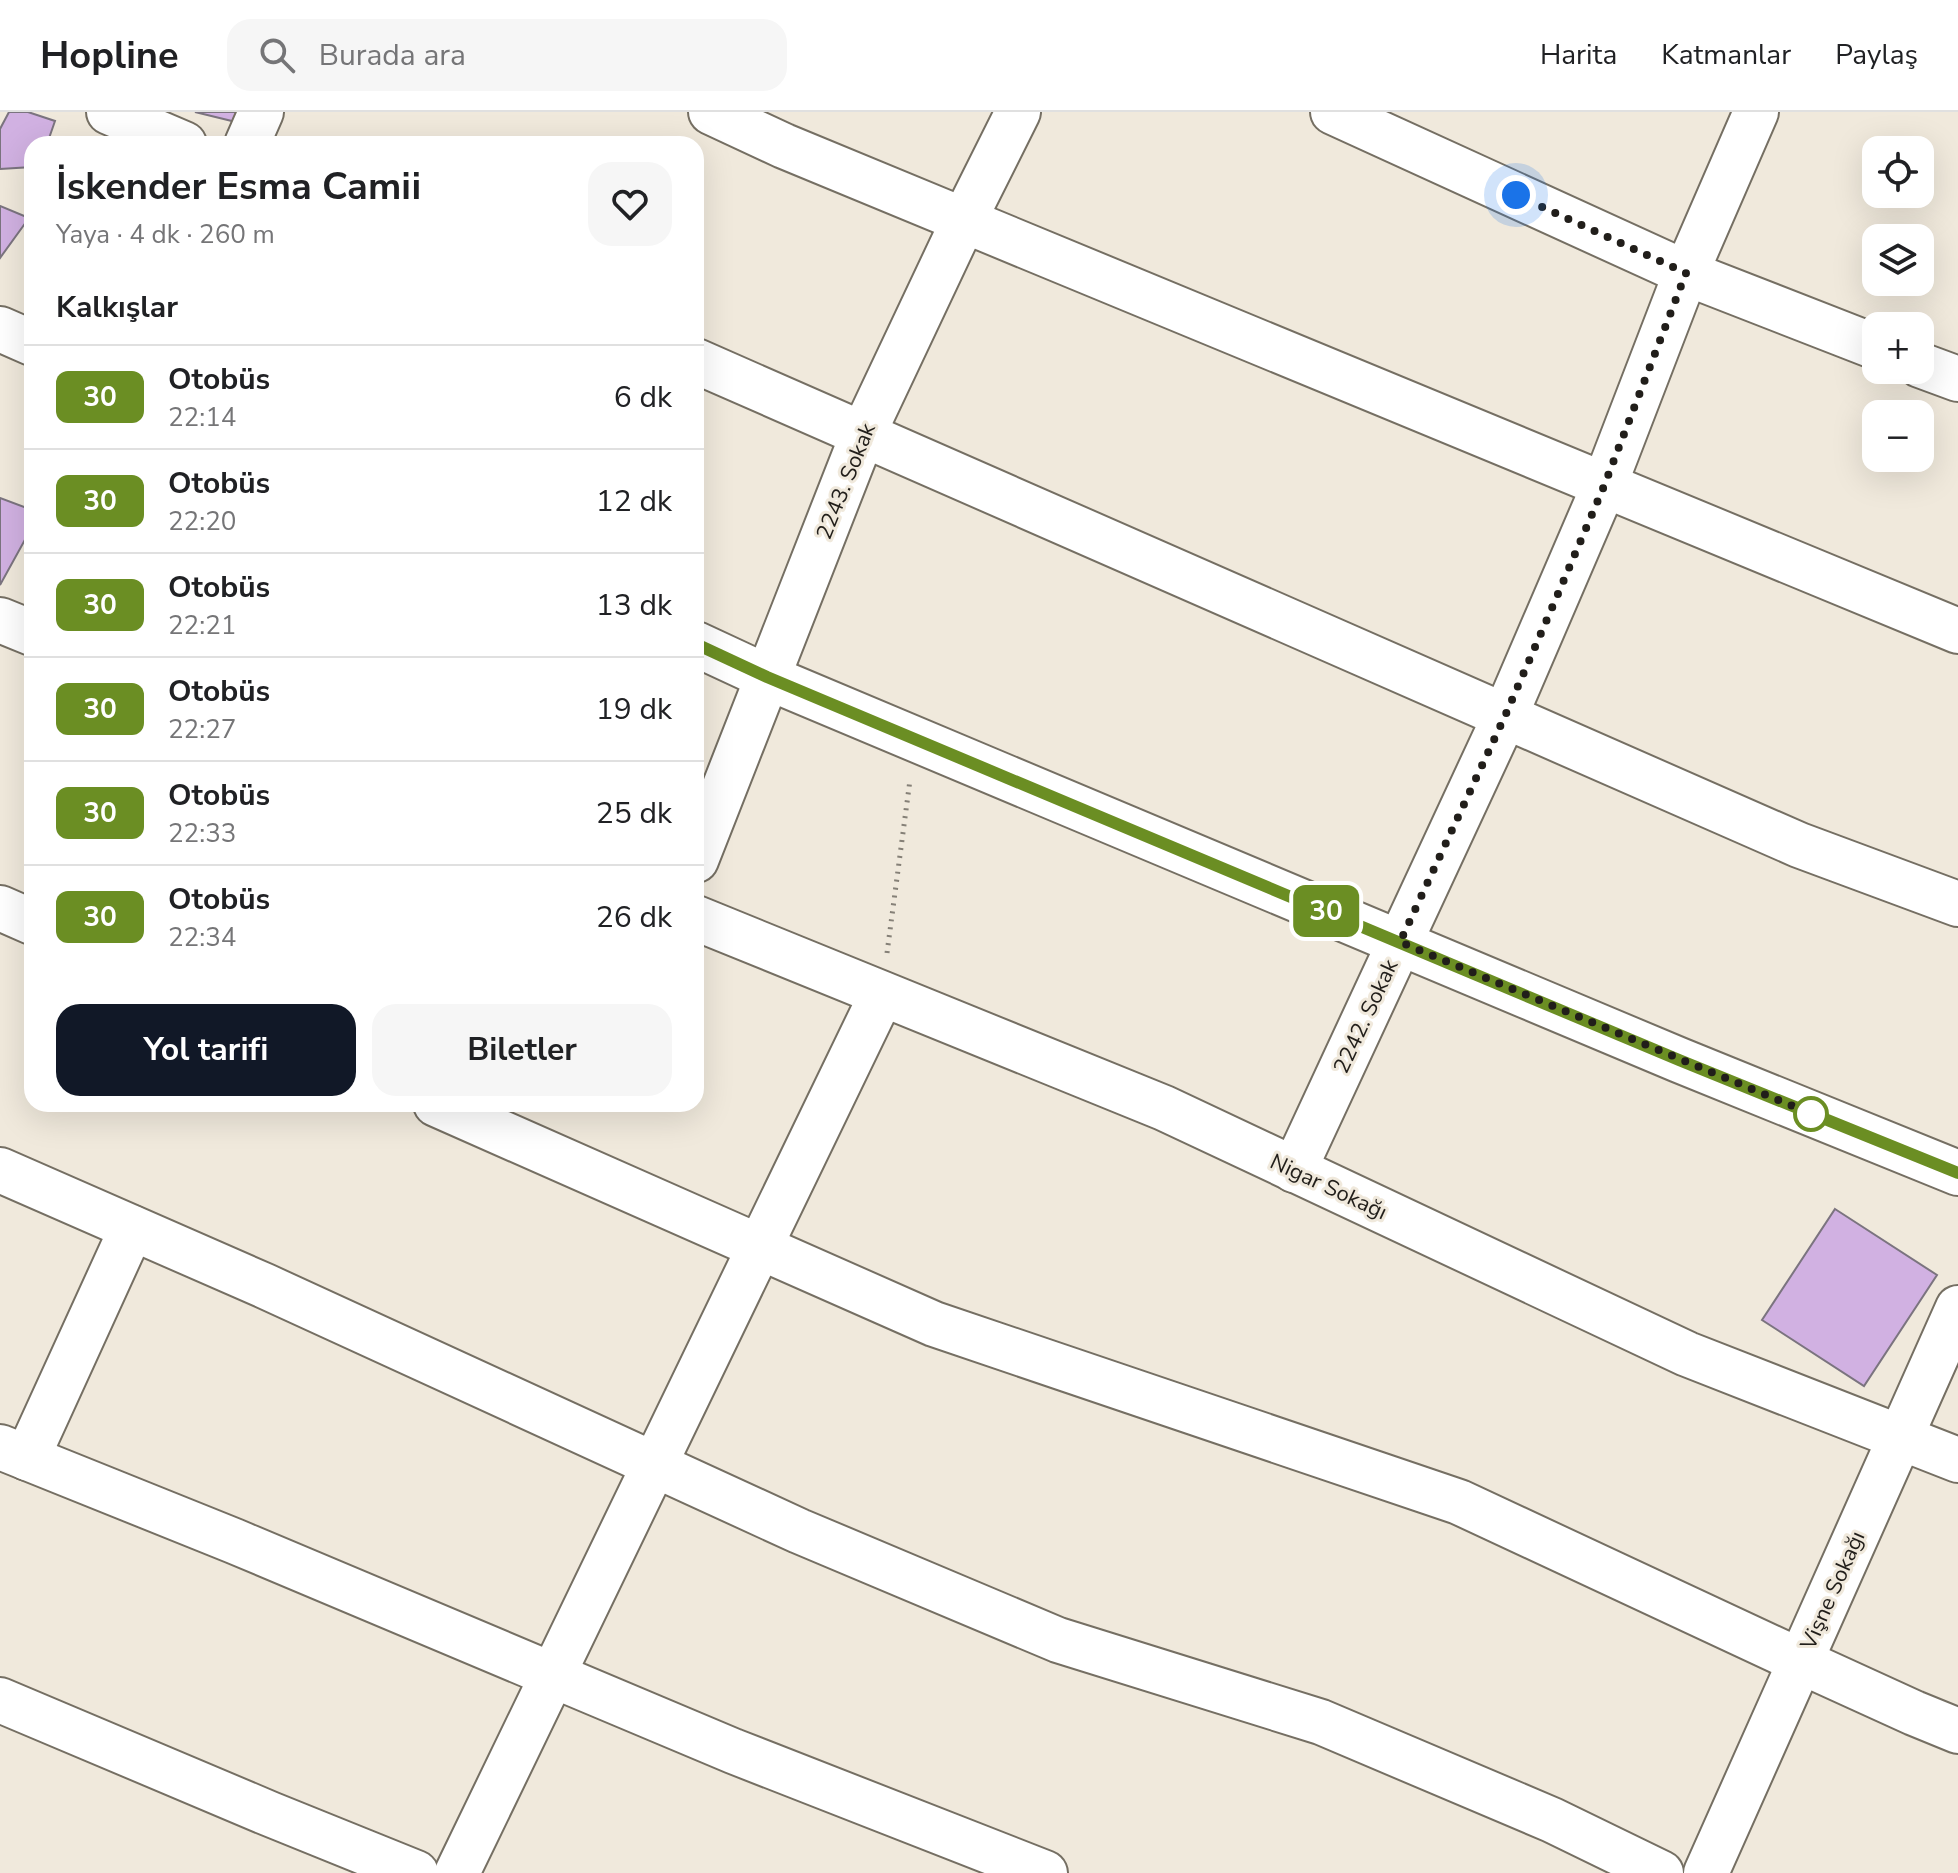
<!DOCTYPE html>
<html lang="tr">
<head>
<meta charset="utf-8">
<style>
  body { margin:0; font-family:"Nunito Sans",sans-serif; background:#f6f6f6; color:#202124; height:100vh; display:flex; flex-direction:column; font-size:30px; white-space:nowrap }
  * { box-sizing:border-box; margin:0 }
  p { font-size:26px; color:#757577 }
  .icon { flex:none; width:44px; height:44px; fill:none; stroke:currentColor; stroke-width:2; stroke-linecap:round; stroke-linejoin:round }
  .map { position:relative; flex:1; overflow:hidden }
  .details { position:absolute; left:24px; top:24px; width:680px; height:976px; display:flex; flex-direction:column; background:#fff; border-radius:24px; box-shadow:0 8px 32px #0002 }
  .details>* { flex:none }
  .badge { padding:0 16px; border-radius:12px; font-size:28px; line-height:52px }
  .buttons { position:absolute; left:1862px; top:24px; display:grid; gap:16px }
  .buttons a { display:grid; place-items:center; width:72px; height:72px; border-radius:16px; background:#fff; box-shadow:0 8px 32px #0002; font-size:40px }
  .you { position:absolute; width:40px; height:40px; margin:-20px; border:6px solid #fff; border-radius:50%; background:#1a73e8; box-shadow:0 0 0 12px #1a73e833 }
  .map>.badge { position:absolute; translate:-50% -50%; box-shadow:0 0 0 4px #fff }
  h2 { padding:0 32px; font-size:30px; line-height:72px }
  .round { display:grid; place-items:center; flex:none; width:84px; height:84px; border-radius:24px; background:#f6f6f6 }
  .head { display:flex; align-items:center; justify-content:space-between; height:136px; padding:0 32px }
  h1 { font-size:38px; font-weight:700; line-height:60px }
  .button { display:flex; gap:16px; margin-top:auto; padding:16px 32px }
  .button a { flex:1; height:92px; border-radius:24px; background:#111827; color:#fff; font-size:32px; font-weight:700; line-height:92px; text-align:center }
  .button a+a { background:#f6f6f6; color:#202124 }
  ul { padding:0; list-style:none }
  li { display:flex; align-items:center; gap:24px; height:104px; padding:0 32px; border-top:2px solid #e0e0e0 }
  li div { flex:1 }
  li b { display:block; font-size:30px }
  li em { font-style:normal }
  li .badge { min-width:88px; font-weight:700; text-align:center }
  header { display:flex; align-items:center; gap:48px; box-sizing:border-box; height:112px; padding:0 40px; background:#fff; border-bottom:2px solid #e0e0e0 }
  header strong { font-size:38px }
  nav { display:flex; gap:44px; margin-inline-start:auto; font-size:28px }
  .search { width:560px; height:72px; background:#f6f6f6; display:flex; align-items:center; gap:20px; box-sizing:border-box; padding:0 28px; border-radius:24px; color:#757577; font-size:30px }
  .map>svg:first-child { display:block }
</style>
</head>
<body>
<header>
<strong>Hopline</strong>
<div class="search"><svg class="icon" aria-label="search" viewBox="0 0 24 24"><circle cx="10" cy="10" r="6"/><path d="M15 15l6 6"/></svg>Burada ara</div>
<nav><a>Harita</a><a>Katmanlar</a><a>Paylaş</a></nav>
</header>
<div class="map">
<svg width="1958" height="1761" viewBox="0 0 1958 1761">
  <rect width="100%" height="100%" fill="#f0e9dc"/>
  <!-- building -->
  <g fill="#d1b1e2" stroke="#7b747f" stroke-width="2">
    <polygon points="9,0 28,0 55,9 47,32 32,32 32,55 0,57 0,17"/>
    <polygon points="195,0 240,0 236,10"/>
    <polygon points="0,94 29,106 0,146"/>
    <polygon points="0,386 32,398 32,415 0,473"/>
    <polygon points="1835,1097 1937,1163 1864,1274 1762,1208"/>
  </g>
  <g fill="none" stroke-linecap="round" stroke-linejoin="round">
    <!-- minor casing -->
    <g stroke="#756f63" stroke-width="48">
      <g id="minor">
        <polyline points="109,0 184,32"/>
        <polyline points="711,0 784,34 1958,519"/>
        <polyline points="1333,0 1686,161 1876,235"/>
        <polyline points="247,32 261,0"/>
        <polyline points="0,217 32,231"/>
        <polyline points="696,249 1799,733 1958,792"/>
        <polyline points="1920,253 1958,267"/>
        <polyline points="0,508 32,521"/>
        <polyline points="696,532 767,565 1679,948 1958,1061"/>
        <polyline points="696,748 863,322 964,108 1018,0"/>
        <polyline points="0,796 32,810"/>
        <polyline points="696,806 1164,996 1687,1242 1958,1348"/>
        <polyline points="436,992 934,1212 1459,1390 1800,1549 1914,1601 1958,1619"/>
        <polyline points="0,1058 265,1174 799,1419 1058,1528 1321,1610 1552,1708 1661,1761"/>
        <polyline points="1294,1058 1505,604 1604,374 1686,161 1756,0"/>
        <polyline points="0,1335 234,1429 733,1639 1045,1761"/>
        <polyline points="27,1346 132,1116"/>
        <polyline points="0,1588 270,1702 416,1761"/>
        <polyline points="457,1761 882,882"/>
        <polyline points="1706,1761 1958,1196"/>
      </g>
    </g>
    <!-- path -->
    <polyline stroke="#858077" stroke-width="5" stroke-dasharray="2 6" stroke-linecap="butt" points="887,841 910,668"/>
    <!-- minor -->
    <use href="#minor" stroke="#fff" stroke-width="44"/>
  </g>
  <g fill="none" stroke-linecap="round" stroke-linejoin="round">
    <!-- line casing -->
    <g stroke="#fff" stroke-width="18">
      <polyline id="line" points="696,532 767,565 1679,948 1958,1061"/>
    </g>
    <!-- line -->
    <use href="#line" stroke="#6b8e23" stroke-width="12"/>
    <!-- walk -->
    <polyline stroke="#211e1a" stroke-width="8" stroke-dasharray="0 14.4" points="1516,83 1686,161 1604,374 1555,489 1505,604 1400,830 1819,1005 1811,1002"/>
  </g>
  <!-- markers -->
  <circle fill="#fff" stroke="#6b8e23" stroke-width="4" cx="1811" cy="1002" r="16"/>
  <g text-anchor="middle" stroke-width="6" stroke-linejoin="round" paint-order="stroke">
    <!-- street labels -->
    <g font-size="22" fill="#211e1a" stroke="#f0e9dc">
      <text transform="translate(845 369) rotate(-68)" y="8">2243. Sokak</text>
      <text transform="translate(1365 904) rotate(-65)" y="8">2242. Sokak</text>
      <text transform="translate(1329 1074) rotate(25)" y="8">Nigar Sokağı</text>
      <text transform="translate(1832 1478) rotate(-66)" y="8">Vişne Sokağı</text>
    </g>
  </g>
</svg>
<div class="buttons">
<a><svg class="icon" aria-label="locate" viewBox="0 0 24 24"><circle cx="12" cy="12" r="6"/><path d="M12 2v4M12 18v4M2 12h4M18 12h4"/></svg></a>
<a><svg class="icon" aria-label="layers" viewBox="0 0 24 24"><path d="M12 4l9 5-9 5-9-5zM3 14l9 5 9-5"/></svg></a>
<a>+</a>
<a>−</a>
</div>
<div class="you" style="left:1516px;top:83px"></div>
<b class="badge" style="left:1326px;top:799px;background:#6b8e23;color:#fff">30</b>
<section class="details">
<div class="head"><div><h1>İskender Esma Camii</h1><p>Yaya · 4 dk · 260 m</p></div><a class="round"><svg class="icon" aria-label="heart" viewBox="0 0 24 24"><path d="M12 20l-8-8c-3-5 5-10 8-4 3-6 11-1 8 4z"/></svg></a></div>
<h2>Kalkışlar</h2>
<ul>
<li><span class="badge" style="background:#6b8e23;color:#fff">30</span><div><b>Otobüs</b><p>22:14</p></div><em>6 dk</em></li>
<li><span class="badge" style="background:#6b8e23;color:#fff">30</span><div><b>Otobüs</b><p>22:20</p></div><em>12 dk</em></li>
<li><span class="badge" style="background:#6b8e23;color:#fff">30</span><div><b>Otobüs</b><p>22:21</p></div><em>13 dk</em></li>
<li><span class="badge" style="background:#6b8e23;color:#fff">30</span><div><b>Otobüs</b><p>22:27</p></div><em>19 dk</em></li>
<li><span class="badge" style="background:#6b8e23;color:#fff">30</span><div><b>Otobüs</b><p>22:33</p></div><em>25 dk</em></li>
<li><span class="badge" style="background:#6b8e23;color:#fff">30</span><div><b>Otobüs</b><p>22:34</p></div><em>26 dk</em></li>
</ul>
<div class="button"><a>Yol tarifi</a><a>Biletler</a></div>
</section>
</div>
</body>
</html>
